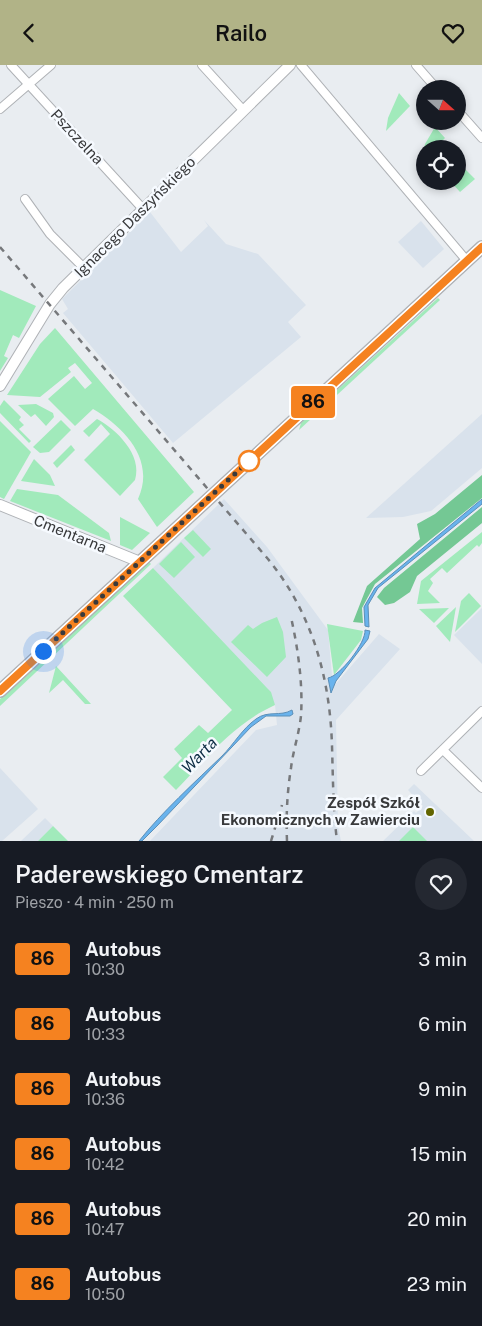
<!DOCTYPE html>
<html lang="pl">
<head>
<meta charset="utf-8">
<style>
  body { margin:0; font-family:"Public Sans",sans-serif; background:#242831; color:#f1f3f6; height:100vh; display:flex; flex-direction:column; font-size:19px; white-space:nowrap }
  * { box-sizing:border-box; margin:0 }
  p { font-size:16px; color:#9ea1a6 }
  .icon { flex:none; width:28px; height:28px; fill:none; stroke:currentColor; stroke-width:2; stroke-linecap:round; stroke-linejoin:round }
  .map { position:relative; height:776px; overflow:hidden }
  .sheet { display:flex; flex-direction:column; background:#171b24; flex:1 }
  .sheet>* { flex:none }
  .badge { padding:0 10px; border-radius:4px; font-size:18px; line-height:32px }
  .needle { width:32px; rotate:111deg }
  .controls { position:absolute; left:416px; top:15px; display:grid; gap:10px }
  .controls a { display:grid; place-items:center; width:50px; height:50px; border-radius:50%; background:#171b24; box-shadow:0 2px 8px #0003; font-size:25px }
  .you { position:absolute; width:25px; height:25px; margin:-12px; border:4px solid #fff; border-radius:50%; background:#1a73e8; box-shadow:0 0 0 8px #1a73e833 }
  .map>.badge { position:absolute; translate:-50% -50%; box-shadow:0 0 0 2px #fff }
  .round { display:grid; place-items:center; flex:none; width:52px; height:52px; border-radius:26px; background:#242831 }
  .overview { display:flex; align-items:center; justify-content:space-between; height:85px; padding:0 15px }
  h1 { font-size:24px; font-weight:600; line-height:38px }
  ul { padding:0; list-style:none }
  li { display:flex; align-items:center; gap:15px; height:65px; padding:0 15px }
  li div { flex:1 }
  li b { display:block; font-size:19px }
  li em { font-style:normal }
  li .badge { min-width:55px; font-weight:700; text-align:center }
  header { display:flex; justify-content:space-between; align-items:center; height:65px; padding:0 15px; background:#b1b387; color:#111; font-size:22px; font-weight:600 }
  .map>svg:first-child { display:block }
</style>
</head>
<body>
<header><svg class="icon" aria-label="back" viewBox="0 0 24 24"><path d="M15 5l-7 7 7 7"/></svg>Railo<svg class="icon" aria-label="heart" viewBox="0 0 24 24"><path d="M12 20l-8-8c-3-5 5-10 8-4 3-6 11-1 8 4z"/></svg></header>
<div class="map">
<svg width="482" height="776" viewBox="0 0 482 776">
  <rect width="100%" height="100%" fill="#e9edf1"/>
  <!-- built -->
  <g fill="#d9e2ec">
    <polygon points="150,147 181,187 208,161 204,155 226,179 258,189 306,240 288,257 301,272 173,378 63,248 68,244 62,234"/>
    <polygon points="421,156 444,184 423,203 398,177"/>
    <polygon points="482,349 482,403 431,446 403,452 366,453"/>
    <polygon points="224,434 267,482 328,565 333,622 379,569 400,584 336,655 338,761 341,776 150,776 256,665 277,660 275,640 153,503"/>
    <polygon points="482,543 482,599 454,570"/>
    <polygon points="0,703 38,744 2,776 0,776"/>
    <polygon points="414,719 474,776 383,776 414,746 416,748 423,741 408,725"/>
    <polygon points="45,753 53,761 38,776 21,776"/>
  </g>
  <!-- green -->
  <g fill="#a1eabb">
    <polygon points="399,28 410,41 386,66 388,53"/>
    <polygon points="435,62 445,73 434,84 425,84 425,93 421,97 425,79"/>
    <polygon points="465,104 475,114 460,127 451,117 458,116 458,111"/>
    <polygon points="0,225 36,241 19,273 13,270 4,291 8,293 0,306"/>
    <polygon points="438,233 440,235 299,365 301,358"/>
    <path d="M55,263L194,427L157,462L138,434C156,395 124,362 93,344L75,361L48,334L74,311L85,324L92,318L75,298L68,303L71,307L40,332L7,330L40,279Z"/>
    <polygon points="4,335 21,352 19,355 24,360 19,364 31,376 29,378 0,348 0,341"/>
    <polygon points="36,339 53,348 54,352 46,361 35,349 31,352 18,340"/>
    <path d="M97,354C116,364 143,390 135,415L120,431L84,395L110,369L101,359L89,372L83,366Z"/>
    <polygon points="61,355 71,365 49,387 40,388 33,382"/>
    <polygon points="0,356 31,387 4,434 0,432"/>
    <polygon points="71,380 75,385 57,403 53,398"/>
    <polygon points="34,394 50,410 55,421 21,416"/>
    <polygon points="17,424 58,430 109,468 111,476 10,436"/>
    <polygon points="120,452 150,468 132,485 120,480"/>
    <polygon points="193,465 211,484 203,492 184,473"/>
    <polygon points="482,467 482,478 479,482 477,480 447,508 442,503 430,514 433,518 428,526 440,538 417,539 421,516"/>
    <polygon points="181,477 195,492 174,513 159,499"/>
    <polygon points="149,497 151,499 0,641 0,634"/>
    <path d="M153,503L267,623L271,627L275,640C233,659 208,692 176,725L163,712L182,693L174,684L199,660L208,668L232,645L123,531Z"/>
    <polygon points="469,528 481,541 455,567 461,536"/>
    <polygon points="456,542 450,577 436,561"/>
    <polygon points="449,543 434,558 419,544"/>
    <polygon points="277,552 283,567 286,592 267,612 231,577 248,560 253,564 262,558"/>
    <polygon points="327,559 363,566 361,575 334,610"/>
    <polygon points="56,601 91,639 85,639 63,615 49,628"/>
    <polygon points="53,761 68,776 38,776"/>
    <polygon points="413,762 427,776 399,776"/>
  </g>
  <!-- forest -->
  <g fill="#74c894">
    <polygon points="482,410 482,433 375,519 362,543 363,558 353,557 367,521 420,474 417,459 435,449"/>
    <polygon points="482,442 482,458 417,511 410,527 394,538 385,540 377,532 384,523"/>
  </g>
  <!-- water -->
  <g fill="#69b3ed" stroke="#5b8fb8">
    <polygon points="482,434 482,439 378,523 368,540 369,562 365,561 364,542 375,523"/>
    <path d="M365,565L370,566L368,574L336,616L331,628L328,613C340,611 366,578 365,565Z"/>
    <path d="M292,645L293,649L290,651H266L251,662L157,761L142,776H139C161,748 196,716 222,691C234,679 242,664 256,654C268,645 280,652 292,645Z"/>
  </g>
  <g fill="none" stroke-linecap="round" stroke-linejoin="round">
    <!-- minor casing -->
    <g stroke="#afb2b6" stroke-width="10">
      <g id="minor">
        <polyline points="11,0 143,144"/>
        <polyline points="202,0 243,45"/>
        <polyline points="301,0 467,196"/>
        <polyline points="416,0 437,24"/>
        <polyline points="0,44 51,0"/>
        <polyline points="458,46 482,73"/>
        <polyline points="25,134 50,169 83,202"/>
        <polyline points="443,685 482,723"/>
        <polyline points="421,706 482,646"/>
      </g>
    </g>
    <!-- tertiary casing -->
    <g stroke="#afb2b6" stroke-width="12">
      <g id="tertiary">
        <polyline points="0,321 50,239 63,223 290,0"/>
        <polyline points="0,440 140,497"/>
      </g>
    </g>
    <!-- secondary casing -->
    <g stroke="#afb2b6" stroke-width="14">
      <polyline id="secondary" points="0,626 482,182"/>
    </g>
    <!-- minor -->
    <use href="#minor" stroke="#fff" stroke-width="8"/>
    <!-- tertiary -->
    <use href="#tertiary" stroke="#fff" stroke-width="10"/>
    <!-- secondary -->
    <use href="#secondary" stroke="#fff" stroke-width="11"/>
    <!-- rail -->
    <g stroke="#76787b" stroke-width="2.5" stroke-dasharray="6 6" stroke-linecap="butt">
      <path d="M0,182L268,494C312,548 330,612 332,681C333,713 333,744 337,776"/>
      <polyline points="271,776 282,740"/>
      <path d="M287,776C286,752 287,728 291,703C293,686 299,669 301,651C303,618 298,584 291,552"/>
    </g>
  </g>
  <g fill="none" stroke-linecap="round" stroke-linejoin="round">
    <!-- line casing -->
    <g stroke="#fff" stroke-width="11">
      <polyline id="line" points="0,626 482,182"/>
    </g>
    <!-- line -->
    <use href="#line" stroke="#f58220" stroke-width="8"/>
    <!-- walk -->
    <polyline stroke="#393a3c" stroke-width="5" stroke-dasharray="0 9" points="43,586 250,395 249,396"/>
  </g>
  <!-- markers -->
  <circle fill="#fff" stroke="#f58220" stroke-width="2.5" cx="249" cy="396" r="10"/>
  <circle fill="#626500" stroke="#f6faff" stroke-width="2" cx="430" cy="747" r="5"/>
  <g text-anchor="middle" stroke-width="5" stroke-linejoin="round" paint-order="stroke">
    <!-- street labels -->
    <g font-size="15" fill="#393a3c" stroke="#f6faff">
      <text transform="translate(77 72) rotate(47)" y="5">Pszczelna</text>
      <text transform="translate(135 152) rotate(-45)" y="5">Ignacego Daszyńskiego</text>
      <text transform="translate(70 469) rotate(22)" y="5">Cmentarna</text>
    </g>
    <!-- poi labels -->
    <g font-size="15" font-weight="bold" fill="#393a3c" stroke="#f6faff" text-anchor="end">
      <text x="420" y="743">Zespół Szkół<tspan x="420" dy="17">Ekonomicznych w Zawierciu</tspan></text>
    </g>
    <!-- water labels -->
    <g font-size="16" font-style="italic" fill="#0d2d44" stroke="#f6faff">
      <text transform="translate(199 690) rotate(-46)" y="6">Warta</text>
    </g>
  </g>
</svg>
<div class="controls">
<a><svg class="needle" viewBox="-14 -14 28 28"><path d="M0-13l5 13h-10z" fill="#e53935"/><path d="M0 13l5-13h-10z" fill="#9ea1a6"/></svg></a>
<a><svg class="icon" aria-label="locate" viewBox="0 0 24 24"><circle cx="12" cy="12" r="6"/><path d="M12 2v4M12 18v4M2 12h4M18 12h4"/></svg></a>
</div>
<div class="you" style="left:43px;top:586px"></div>
<b class="badge" style="left:313px;top:337px;background:#f58220;color:#111">86</b>
</div>
<section class="sheet">
<div class="overview"><div><h1>Paderewskiego Cmentarz</h1><p>Pieszo · 4 min · 250 m</p></div><a class="round"><svg class="icon" aria-label="heart" viewBox="0 0 24 24"><path d="M12 20l-8-8c-3-5 5-10 8-4 3-6 11-1 8 4z"/></svg></a></div>
<ul>
<li><span class="badge" style="background:#f58220;color:#111">86</span><div><b>Autobus</b><p>10:30</p></div><em>3 min</em></li>
<li><span class="badge" style="background:#f58220;color:#111">86</span><div><b>Autobus</b><p>10:33</p></div><em>6 min</em></li>
<li><span class="badge" style="background:#f58220;color:#111">86</span><div><b>Autobus</b><p>10:36</p></div><em>9 min</em></li>
<li><span class="badge" style="background:#f58220;color:#111">86</span><div><b>Autobus</b><p>10:42</p></div><em>15 min</em></li>
<li><span class="badge" style="background:#f58220;color:#111">86</span><div><b>Autobus</b><p>10:47</p></div><em>20 min</em></li>
<li><span class="badge" style="background:#f58220;color:#111">86</span><div><b>Autobus</b><p>10:50</p></div><em>23 min</em></li>
</ul>
</section>
</body>
</html>
